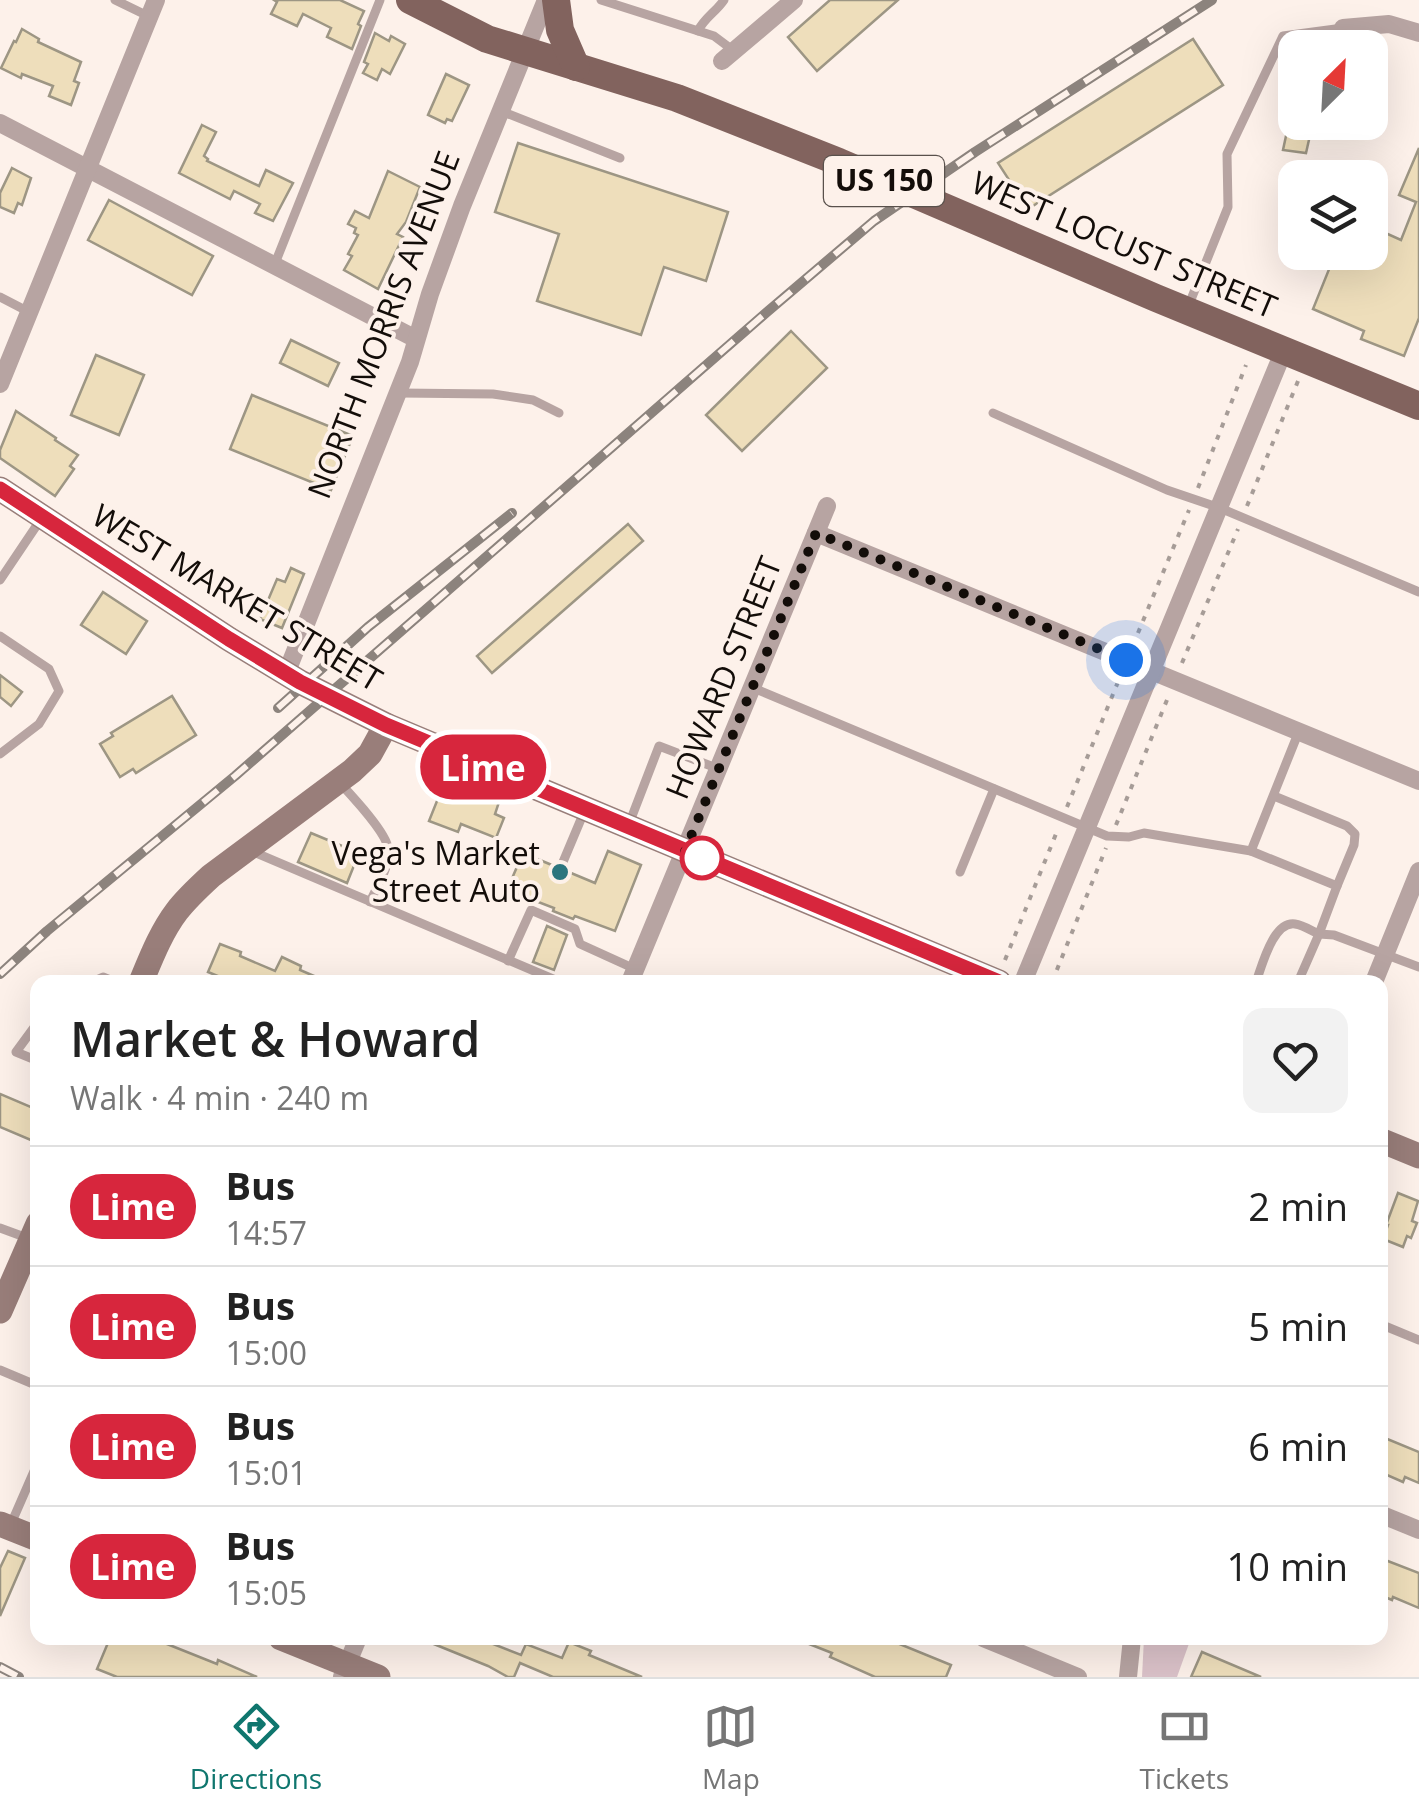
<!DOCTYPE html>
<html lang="en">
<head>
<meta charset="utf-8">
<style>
  body { margin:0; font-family:"Open Sans",sans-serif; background:#f2f2f2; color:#222; height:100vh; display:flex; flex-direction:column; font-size:38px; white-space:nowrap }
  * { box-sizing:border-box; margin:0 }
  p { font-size:32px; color:#767676 }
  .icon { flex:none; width:55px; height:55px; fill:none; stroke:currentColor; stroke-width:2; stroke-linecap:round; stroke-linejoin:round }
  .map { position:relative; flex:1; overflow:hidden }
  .panel { position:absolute; left:30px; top:975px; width:1358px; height:670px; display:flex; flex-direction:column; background:#fff; border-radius:20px; box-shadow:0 10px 40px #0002 }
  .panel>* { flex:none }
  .badge { padding:0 20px; border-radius:32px; font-size:35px; line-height:65px }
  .needle { width:65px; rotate:24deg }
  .tools { position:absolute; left:1278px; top:30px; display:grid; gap:20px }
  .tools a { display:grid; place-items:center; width:110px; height:110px; border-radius:20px; background:#fff; box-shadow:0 10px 40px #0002; font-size:50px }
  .you { position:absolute; width:50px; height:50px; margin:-25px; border:8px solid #fff; border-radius:50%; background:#1a73e8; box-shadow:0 0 0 15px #1a73e833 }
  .map>.badge { position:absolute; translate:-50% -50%; box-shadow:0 0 0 5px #fff }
  .round { display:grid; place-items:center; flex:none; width:105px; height:105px; border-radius:20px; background:#f2f2f2 }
  .headline { display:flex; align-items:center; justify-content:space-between; height:170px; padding:0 40px }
  h1 { font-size:48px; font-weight:600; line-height:75px }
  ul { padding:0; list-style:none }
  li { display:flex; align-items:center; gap:30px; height:120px; padding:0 40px; border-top:2px solid #e0e0e0 }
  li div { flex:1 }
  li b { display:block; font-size:38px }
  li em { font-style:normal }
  li .badge { min-width:110px; font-weight:700; text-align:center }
  .tab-bar { display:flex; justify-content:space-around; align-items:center; height:140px; border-top:2px solid #e0e0e0; background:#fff; font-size:28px; color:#767676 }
  .tab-bar a { display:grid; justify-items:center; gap:5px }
  .tab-bar .active { color:#0f766e }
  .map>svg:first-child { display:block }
</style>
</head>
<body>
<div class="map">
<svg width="1419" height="1677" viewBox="0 0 1419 1677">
  <rect width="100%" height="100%" fill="#fdf1ea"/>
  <!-- green -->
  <polygon fill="#dbc2c9" points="1144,1638 1191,1638 1177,1677 1142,1677"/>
  <!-- building -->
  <g fill="#eedebb" stroke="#9d9684" stroke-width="2.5">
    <polygon points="274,0 340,0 364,11 358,24 361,26 352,49 327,37 331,28 303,14 297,26 271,14 277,2"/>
    <polygon points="830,0 898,0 817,71 788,37"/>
    <polygon points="22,29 39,39 38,42 81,62 74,81 79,83 71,105 49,96 53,86 22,74 21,78 1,68 14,41 16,42"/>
    <polygon points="375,33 389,41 391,36 405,44 390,74 382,69 377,80 363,73 368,64 364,62"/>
    <polygon points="1193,39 1223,85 1028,209 998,163"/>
    <polygon points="446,74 469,85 452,121 447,119 445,123 428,115"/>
    <polygon points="1289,122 1313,122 1306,153 1283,150"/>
    <polygon points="202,125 216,132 204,156 208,159 207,161 259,186 266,170 293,183 273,221 255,213 260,204 234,191 230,199 179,173"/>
    <polygon points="518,143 728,212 706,281 664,267 641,335 537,301 559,234 495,212"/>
    <polygon points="1419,148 1419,318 1404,356 1361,339 1364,331 1313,309 1336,252 1370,252 1370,226 1401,240 1416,202 1399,195"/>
    <polygon points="12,168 31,178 22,205 18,203 14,213 0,207 0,193"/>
    <polygon points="388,171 420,187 406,222 397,234 403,237 378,289 344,270 352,256 348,254 358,235 354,233 356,228 348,224 355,211 369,218"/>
    <polygon points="109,200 213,256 192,295 88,240"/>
    <polygon points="791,331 827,368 742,451 706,415"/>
    <polygon points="291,340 339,363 328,386 280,363"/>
    <polygon points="96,355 144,375 119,435 71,415"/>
    <polygon points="252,395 353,436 331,490 230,449"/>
    <polygon points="16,411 56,438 55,440 78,455 70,466 74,469 55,496 0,458 0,450"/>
    <polygon points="628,524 643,541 492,673 477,656"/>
    <polygon points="291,568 304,574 282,628 260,619 277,579 285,582"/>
    <polygon points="103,592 147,621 126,654 81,625"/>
    <polygon points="0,675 22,692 11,706 0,697"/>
    <polygon points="172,696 196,735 136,773 133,769 120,777 100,744 113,736 111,733"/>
    <polygon points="441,791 458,798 461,792 484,801 485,797 499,802 495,814 504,818 496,838 461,824 458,832 429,821"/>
    <polygon points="311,833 359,853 347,883 298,862"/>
    <polygon points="608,851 641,865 615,931 575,916 573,919 553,911 554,908 507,890 523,853 595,883"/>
    <polygon points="547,926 567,935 554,970 533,962"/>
    <polygon points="220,944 241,952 240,956 275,971 282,957 301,966 300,970 328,982 232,982 208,972"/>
    <polygon points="0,1094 38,1110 38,1143 0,1127"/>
    <polygon points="1398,1193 1418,1201 1412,1221 1417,1223 1411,1238 1407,1236 1403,1247 1383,1239 1388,1225 1386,1225"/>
    <polygon points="1380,1436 1419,1452 1419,1483 1405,1477 1403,1482 1380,1472"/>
    <polygon points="8,1551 25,1558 0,1616 0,1568"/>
    <polygon points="1380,1558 1419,1573 1419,1608 1393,1597 1392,1600 1380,1595"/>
    <polygon points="110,1638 170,1638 167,1644 217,1664 218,1660 257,1677 117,1677 97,1669"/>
    <polygon points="419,1638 489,1638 488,1642 521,1655 526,1644 562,1658 569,1642 591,1651 589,1655 642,1677 553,1677 520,1663 514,1677 508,1677 488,1666"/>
    <polygon points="794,1638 885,1638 951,1665 946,1677 875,1677 830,1657 832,1653"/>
    <polygon points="1202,1652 1261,1677 1191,1677"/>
  </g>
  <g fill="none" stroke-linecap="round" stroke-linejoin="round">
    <!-- path -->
    <g stroke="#a69c97" stroke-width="4" stroke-dasharray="5 8" stroke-linecap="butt">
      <polyline points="1198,488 1246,365"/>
      <polyline points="1247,506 1298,381"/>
      <polyline points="1133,645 1189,510"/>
      <polyline points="1182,663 1238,529"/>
      <polyline points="1067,807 1120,677"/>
      <polyline points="1116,825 1169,695"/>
      <polyline points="1005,960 1058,829"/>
      <polyline points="1052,982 1106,848"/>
    </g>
    <!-- lane -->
    <g stroke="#b7a4a2" stroke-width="9">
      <polyline points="115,0 148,16"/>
      <polyline points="601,0 714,36 734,51"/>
      <path d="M698,31C704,18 716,12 724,0"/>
      <polyline points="501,111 620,158"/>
      <polyline points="274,266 380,0"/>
      <polyline points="0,297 29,312"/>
      <polyline points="1188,307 1228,207 1227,154 1283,36 1343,28"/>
      <polyline points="400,393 493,394 533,400 559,413"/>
      <polyline points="993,413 1167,490 1220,508 1419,592"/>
      <polyline points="0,580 41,519"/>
      <polyline points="0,636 49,669 59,691 39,724 0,754"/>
      <polyline points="751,687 1107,836 1129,837 1144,833 1251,851"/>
      <path d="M340,783C352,796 386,832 388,848C391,866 377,886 370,902"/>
      <polyline points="1274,796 1347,826 1355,834 1354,845 1337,886"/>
      <polyline points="629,824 659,746 719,769"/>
      <polyline points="249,850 560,982"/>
      <polyline points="563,862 584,812"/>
      <polyline points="960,872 994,789"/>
      <polyline points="508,961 531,910 575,929 580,944 635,969"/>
      <polyline points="92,982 103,977 115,982"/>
      <path d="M1256,982C1262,966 1273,921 1295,924C1303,925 1312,931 1319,934L1337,886L1251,851L1299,731"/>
      <polyline points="1298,982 1319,934 1334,935 1419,967"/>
      <polyline points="38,1022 16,1052 38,1061"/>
      <polyline points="0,1228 30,1239"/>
      <polyline points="1380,1324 1419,1340"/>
      <polyline points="0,1370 38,1386"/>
      <polyline points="11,1524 38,1462"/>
    </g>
    <!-- street -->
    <g stroke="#b7a4a2" stroke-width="18">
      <polyline points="1343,28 1389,24 1419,33"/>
      <polyline points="722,61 794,0"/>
      <polyline points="0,123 416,339"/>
      <polyline points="0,384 156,0"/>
      <polyline points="816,533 1419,781"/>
      <polyline points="286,674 410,362 430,294 462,206 546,0"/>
      <polyline points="630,982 827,506"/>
      <polyline points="1023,982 1284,350"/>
      <polyline points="1374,982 1419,871"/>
      <polyline points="1380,1514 1419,1530"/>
      <polyline points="983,1638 1078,1677"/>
      <polyline points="342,1677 358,1638"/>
      <polyline points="1128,1677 1132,1638"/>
    </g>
    <!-- secondary -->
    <g stroke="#997e7a" stroke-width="25">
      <polyline points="0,489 229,639 300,682 386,725 999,982"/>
      <path d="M141,982C151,958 161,932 177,911C187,898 199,887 211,876L352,771L370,754L386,725"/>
      <polyline points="1380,1140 1419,1156"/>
      <polyline points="0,1311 38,1224"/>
      <polyline points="0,1524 38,1539"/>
      <polyline points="281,1638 378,1677"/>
    </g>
    <!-- primary -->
    <g stroke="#82635e" stroke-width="28">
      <polyline points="410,0 487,39 677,98 839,162 1156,298 1419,406"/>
      <polyline points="556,0 560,30 576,67"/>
    </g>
    <!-- rail casing -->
    <g stroke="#8c837d" stroke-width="10">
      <g id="rail">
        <polyline points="278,708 368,627 512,513"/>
        <polyline points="0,974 47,931 235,776 767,312 874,221 975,152 1212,0"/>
        <polyline points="0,1667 19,1677"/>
      </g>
    </g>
    <!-- rail -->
    <use href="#rail" stroke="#fdf1ea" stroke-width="6" stroke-dasharray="19" stroke-linecap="butt"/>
  </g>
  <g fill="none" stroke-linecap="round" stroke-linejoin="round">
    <!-- line casing -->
    <g stroke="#fff" stroke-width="22">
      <polyline id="line" points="0,489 229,639 300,682 386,725 999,982"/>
    </g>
    <!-- line -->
    <use href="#line" stroke="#d7263d" stroke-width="15"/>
    <!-- walk -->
    <polyline stroke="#130d09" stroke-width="10" stroke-dasharray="0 18" points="702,858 685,851 816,533 1126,660"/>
  </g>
  <!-- markers -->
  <circle fill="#fff" stroke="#d7263d" stroke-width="5" cx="702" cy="858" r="20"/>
  <circle fill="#2c757e" stroke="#fdf1ea" stroke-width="4" cx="560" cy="872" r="10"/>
  <g text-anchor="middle" stroke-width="8" stroke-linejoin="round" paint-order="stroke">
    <!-- shield labels -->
    <rect fill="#fdf1ea" stroke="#59514c" stroke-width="2.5" x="824" y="156" width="120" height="50" rx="8"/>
    <g font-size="30" font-weight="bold" fill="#130d09">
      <text x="884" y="191">US 150</text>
    </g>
    <!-- street labels -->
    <g font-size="32" fill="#130d09" stroke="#fdf1ea">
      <text transform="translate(1124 245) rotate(23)" y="11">WEST LOCUST STREET</text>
      <text transform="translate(384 325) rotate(-69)" y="11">NORTH MORRIS AVENUE</text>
      <text transform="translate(237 598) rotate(31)" y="11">WEST MARKET STREET</text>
      <text transform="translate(724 678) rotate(-68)" y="11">HOWARD STREET</text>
    </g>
    <!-- poi labels -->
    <g font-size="32" fill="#130d09" stroke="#fdf1ea" text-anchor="end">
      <text x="540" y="865">Vega's Market<tspan x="540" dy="37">Street Auto</tspan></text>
    </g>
  </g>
</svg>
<div class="tools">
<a><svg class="needle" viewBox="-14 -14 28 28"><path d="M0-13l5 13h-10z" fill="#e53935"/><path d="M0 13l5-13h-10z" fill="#767676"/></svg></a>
<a><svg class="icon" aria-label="layers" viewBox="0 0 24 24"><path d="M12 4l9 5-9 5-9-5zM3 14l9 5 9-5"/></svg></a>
</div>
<div class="you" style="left:1126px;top:660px"></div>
<b class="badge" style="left:483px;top:767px;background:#d7263d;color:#fff">Lime</b>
<section class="panel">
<div class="headline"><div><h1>Market &amp; Howard</h1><p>Walk · 4 min · 240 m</p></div><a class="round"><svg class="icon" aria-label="heart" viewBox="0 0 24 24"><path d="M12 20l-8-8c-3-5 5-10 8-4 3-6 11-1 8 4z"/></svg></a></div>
<ul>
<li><span class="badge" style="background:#d7263d;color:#fff">Lime</span><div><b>Bus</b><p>14:57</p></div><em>2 min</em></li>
<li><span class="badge" style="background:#d7263d;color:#fff">Lime</span><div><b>Bus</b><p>15:00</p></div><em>5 min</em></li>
<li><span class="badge" style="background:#d7263d;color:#fff">Lime</span><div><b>Bus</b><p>15:01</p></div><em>6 min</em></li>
<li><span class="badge" style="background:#d7263d;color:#fff">Lime</span><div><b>Bus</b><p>15:05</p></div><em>10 min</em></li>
</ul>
</section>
</div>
<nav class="tab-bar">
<a class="active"><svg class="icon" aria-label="directions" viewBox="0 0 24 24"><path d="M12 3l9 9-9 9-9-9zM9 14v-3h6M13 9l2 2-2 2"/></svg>Directions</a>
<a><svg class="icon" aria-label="map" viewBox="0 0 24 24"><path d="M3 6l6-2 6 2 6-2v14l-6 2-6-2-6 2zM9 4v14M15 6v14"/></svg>Map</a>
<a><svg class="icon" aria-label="tickets" viewBox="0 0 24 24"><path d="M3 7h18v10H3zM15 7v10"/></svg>Tickets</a>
</nav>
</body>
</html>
